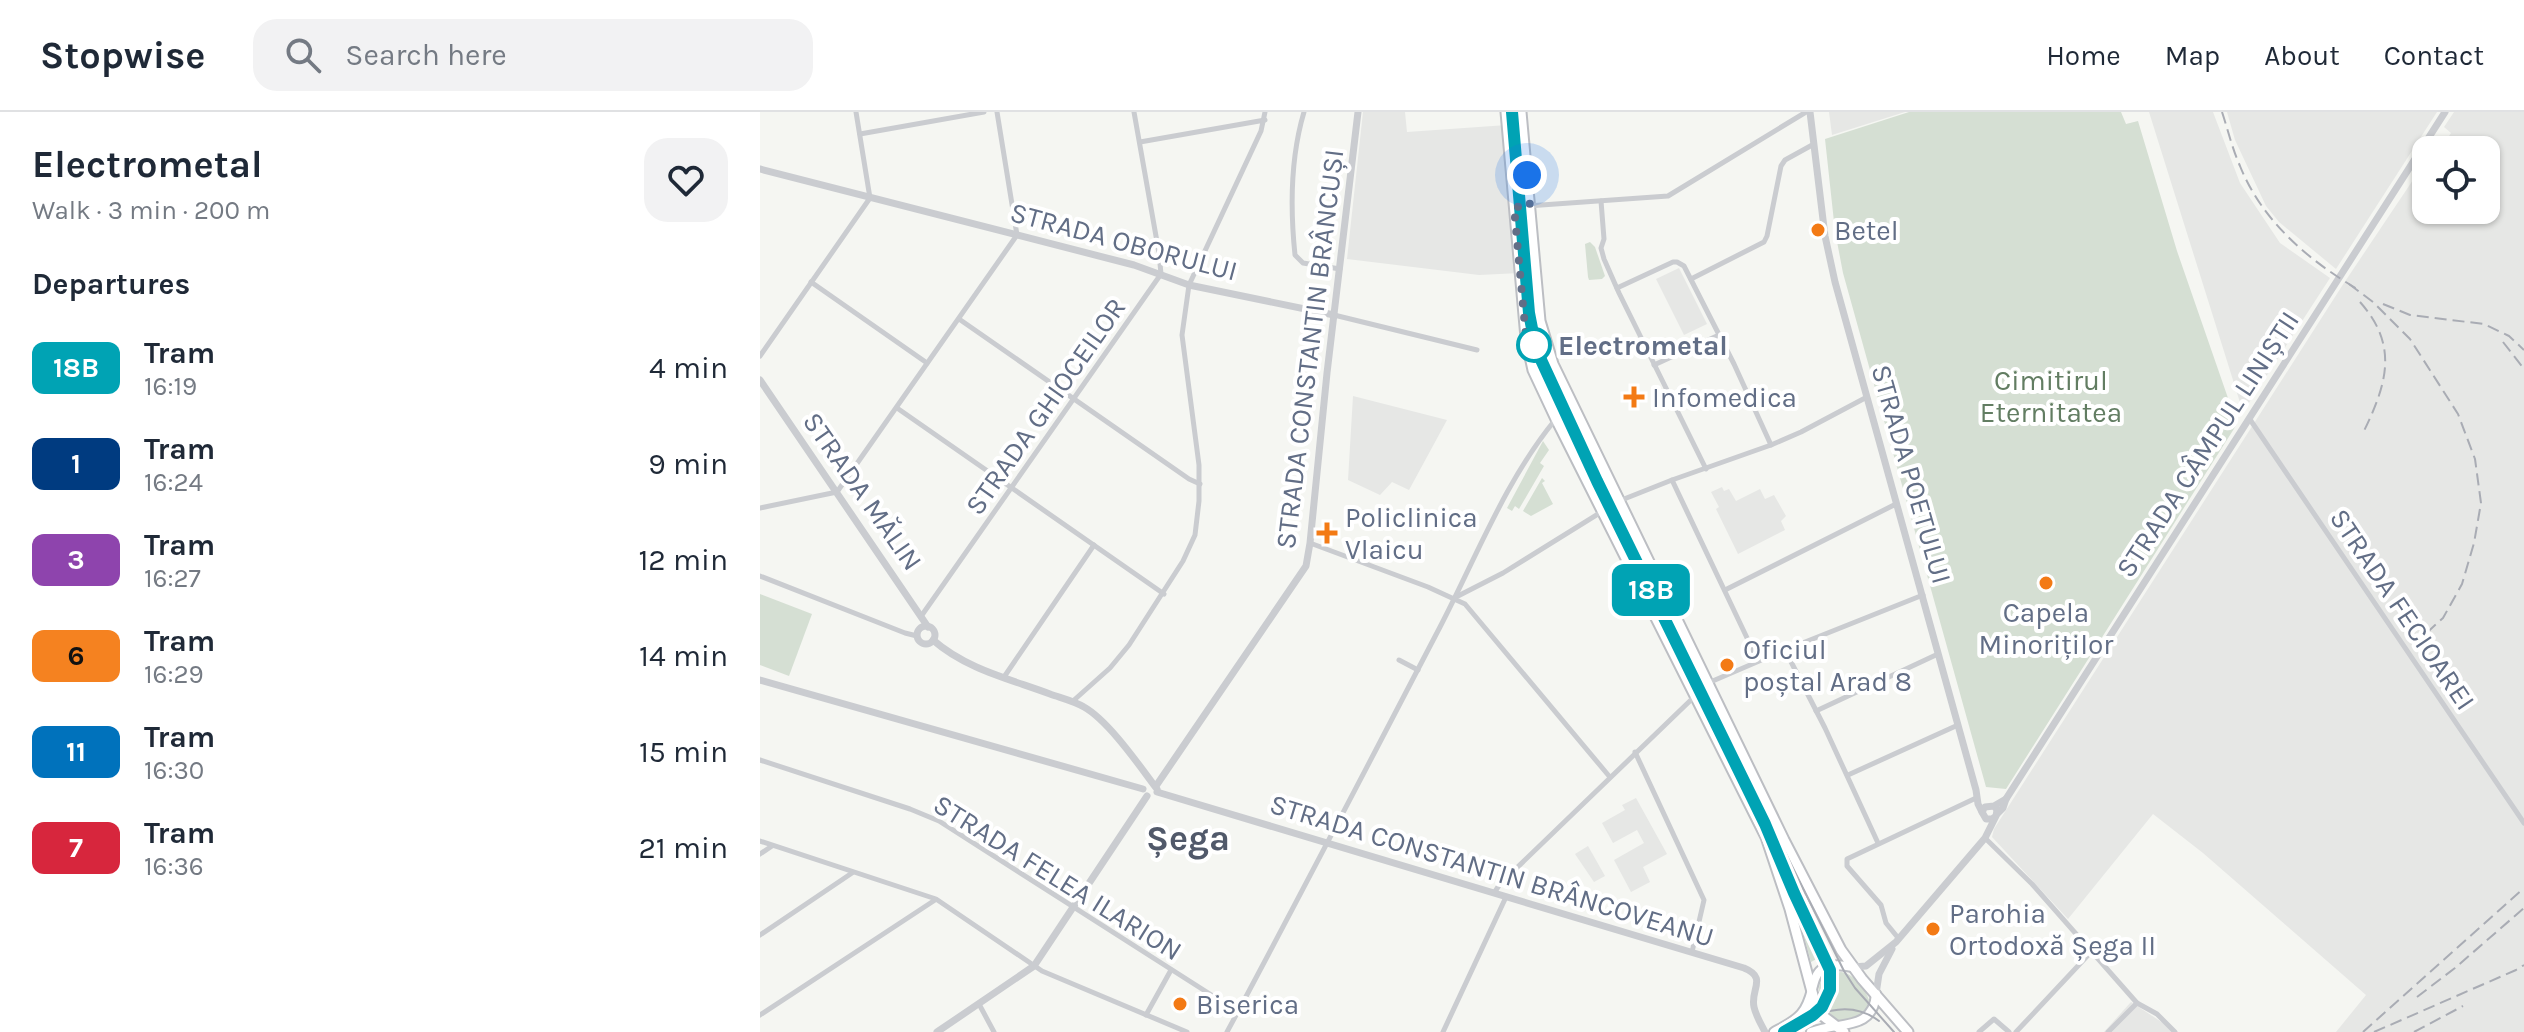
<!DOCTYPE html>
<html lang="en">
<head>
<meta charset="utf-8">
<style>
  body { margin:0; font-family:Karla,sans-serif; background:#f2f2f3; color:#1f2937; height:100vh; display:flex; flex-direction:column; font-size:30px; white-space:nowrap }
  * { box-sizing:border-box; margin:0 }
  p { font-size:26px; color:#747a83 }
  .icon { flex:none; width:44px; height:44px; fill:none; stroke:currentColor; stroke-width:2; stroke-linecap:round; stroke-linejoin:round }
  .map { position:relative; flex:1; overflow:hidden }
  .details { display:flex; flex-direction:column; background:#fff; width:760px }
  .details>* { flex:none }
  .badge { padding:0 16px; border-radius:12px; font-size:28px; line-height:52px }
  .tools { position:absolute; left:1652px; top:24px; display:grid; gap:16px }
  .tools a { display:grid; place-items:center; width:88px; height:88px; border-radius:16px; background:#fff; box-shadow:0 2px 6px #0004; font-size:40px }
  .you { position:absolute; width:40px; height:40px; margin:-20px; border:6px solid #fff; border-radius:50%; background:#1a73e8; box-shadow:0 0 0 12px #1a73e833 }
  .map>.badge { position:absolute; translate:-50% -50%; box-shadow:0 0 0 4px #fff }
  h2 { padding:0 32px; font-size:30px; line-height:72px }
  .round { display:grid; place-items:center; flex:none; width:84px; height:84px; border-radius:24px; background:#f2f2f3 }
  .overview { display:flex; align-items:center; justify-content:space-between; height:136px; padding:0 32px }
  h1 { font-size:38px; font-weight:700; line-height:60px }
  ul { padding:0; list-style:none }
  li { display:flex; align-items:center; gap:24px; height:96px; padding:0 32px }
  li div { flex:1 }
  li b { display:block; font-size:30px }
  li em { font-style:normal }
  li .badge { min-width:88px; font-weight:700; text-align:center }
  header { display:flex; align-items:center; gap:48px; box-sizing:border-box; height:112px; padding:0 40px; background:#fff; border-bottom:2px solid #e0e1e3 }
  header strong { font-size:38px }
  nav { display:flex; gap:44px; margin-inline-start:auto; font-size:28px }
  .search { width:560px; height:72px; background:#f2f2f3; display:flex; align-items:center; gap:20px; box-sizing:border-box; padding:0 28px; border-radius:24px; color:#747a83; font-size:30px }
  main { display:flex; flex:1; min-height:0 }
  .map>svg:first-child { display:block }
</style>
</head>
<body>
<header>
<strong>Stopwise</strong>
<div class="search"><svg class="icon" aria-label="search" viewBox="0 0 24 24"><circle cx="10" cy="10" r="6"/><path d="M15 15l6 6"/></svg>Search here</div>
<nav><a>Home</a><a>Map</a><a>About</a><a>Contact</a></nav>
</header>
<main>
<section class="details">
<div class="overview"><div><h1>Electrometal</h1><p>Walk · 3 min · 200 m</p></div><a class="round"><svg class="icon" aria-label="heart" viewBox="0 0 24 24"><path d="M12 20l-8-8c-3-5 5-10 8-4 3-6 11-1 8 4z"/></svg></a></div>
<h2>Departures</h2>
<ul>
<li><span class="badge" style="background:#00a3b4;color:#fff">18B</span><div><b>Tram</b><p>16:19</p></div><em>4 min</em></li>
<li><span class="badge" style="background:#003b80;color:#fff">1</span><div><b>Tram</b><p>16:24</p></div><em>9 min</em></li>
<li><span class="badge" style="background:#8e44ad;color:#fff">3</span><div><b>Tram</b><p>16:27</p></div><em>12 min</em></li>
<li><span class="badge" style="background:#f58220;color:#111">6</span><div><b>Tram</b><p>16:29</p></div><em>14 min</em></li>
<li><span class="badge" style="background:#0072bc;color:#fff">11</span><div><b>Tram</b><p>16:30</p></div><em>15 min</em></li>
<li><span class="badge" style="background:#d7263d;color:#fff">7</span><div><b>Tram</b><p>16:36</p></div><em>21 min</em></li>
</ul>
</section>
<div class="map">
<svg width="1764" height="920" viewBox="0 0 1764 920">
  <rect width="100%" height="100%" fill="#f5f6f2"/>
  <!-- built -->
  <g fill="#e6e7e5">
    <polygon points="603,0 645,0 647,20 747,13 760,161 719,163 587,147"/>
    <polygon points="1069,0 1145,0 1072,23"/>
    <polygon points="1389,0 1453,0 1480,71 1520,131 1570,166 1483,300"/>
    <polygon points="1467,0 1677,0 1576,157 1519,110 1506,94 1475,28"/>
    <polygon points="1694,0 1764,0 1764,920 1576,920 1606,883 1443,741 1393,702 1308,807 1232,725 1234,717 1582,174 1657,62 1662,65 1666,59 1666,98 1726,98 1726,38 1680,38 1691,21 1684,15"/>
    <polygon points="919,156 947,212 924,223 896,167"/>
    <polygon points="593,284 687,308 649,378 632,370 620,383 588,368"/>
    <polygon points="962,375 964,379 969,377 976,389 1000,377 1005,387 1014,383 1026,404 1021,409 1025,418 978,442 956,397 959,395 951,380"/>
    <polygon points="876,686 907,742 883,755 890,770 871,780 854,748 884,731 877,718 853,731 842,711 865,698 862,693"/>
    <polygon points="828,734 845,764 834,770 815,742"/>
    <polygon points="1371,890 1406,913 1414,920 1344,920"/>
  </g>
  <!-- green -->
  <g fill="#d5dfd3">
    <polygon points="750,0 758,0 766,90 758,90"/>
    <polygon points="1149,0 1361,0 1366,12 1378,9 1417,139 1477,312 1246,677 1226,675 1083,161 1075,119 1065,27"/>
    <polygon points="768,115 779,223 784,242 815,309 812,312 839,366 834,369 792,291 773,244 761,116"/>
    <polygon points="830,130 835,135 845,164 842,167 829,168 828,165 825,132"/>
    <polygon points="783,329 789,338 780,351 784,354 759,397 755,394 752,399 747,396"/>
    <polygon points="782,366 785,369 782,371 793,392 771,404 763,399"/>
    <polygon points="868,417 941,565 933,570 885,475 888,473 862,420"/>
    <polygon points="0,482 52,502 29,564 0,553"/>
    <polygon points="942,571 1049,781 1035,788 1062,844 1051,850 1034,788 1016,739 935,574"/>
    <path d="M1081,860C1094,862 1105,876 1109,888L1104,905L1082,911C1060,898 1044,864 1081,860Z"/>
  </g>
  <g fill="none" stroke-linecap="round" stroke-linejoin="round">
    <!-- secondary casing -->
    <g stroke="#bcbfc4" stroke-width="12">
      <g id="secondary">
        <path d="M1014,920C1023,915 1034,910 1041,902C1061,879 1042,845 1093,855"/>
        <path d="M1051,920C1079,909 1113,920 1116,882"/>
      </g>
    </g>
    <!-- primary casing -->
    <g stroke="#bcbec3" stroke-width="13">
      <g id="primary">
        <polyline points="746,0 766,226 773,258 796,307 1006,725 1030,797 1055,891 1063,904 1084,920"/>
        <polyline points="761,0 780,209 793,252 1024,728 1081,838 1102,867 1148,920"/>
      </g>
    </g>
    <!-- minor -->
    <g stroke="#caccd0" stroke-width="5">
      <path d="M544,0C530,47 530,95 535,143L543,151L580,157"/>
      <polyline points="100,22 224,0"/>
      <polyline points="380,30 505,8"/>
      <polyline points="841,89 844,127 841,136 844,147 859,181 946,357"/>
      <polyline points="755,95 908,84 1046,0"/>
      <polyline points="931,167 1004,130 1007,124 1021,54 1025,48 1054,32"/>
      <polyline points="51,170 167,251"/>
      <polyline points="857,176 913,150 917,150 924,154 974,252 1011,333"/>
      <polyline points="574,203 717,238"/>
      <polyline points="199,207 429,367 440,372"/>
      <polyline points="0,244 110,86 96,0"/>
      <polyline points="894,253 959,223"/>
      <polyline points="137,296 404,482"/>
      <polyline points="1489,306 1764,711"/>
      <polyline points="912,368 998,549"/>
      <polyline points="0,396 77,380 257,123 237,0"/>
      <polyline points="550,431 668,475 705,492 849,664"/>
      <polyline points="0,464 145,521 157,524"/>
      <polyline points="965,478 1136,392"/>
      <polyline points="696,485 743,461 859,389 912,368 1011,333 1041,320 1107,285"/>
      <polyline points="162,503 401,162 399,141 374,0"/>
      <polyline points="1025,538 1065,616 1118,731"/>
      <polyline points="639,548 658,558"/>
      <polyline points="244,565 334,433"/>
      <polyline points="948,571 1025,538 1163,483"/>
      <polyline points="313,589 350,556 369,533 423,449 435,423 439,389 439,353 422,223 429,173 501,19 505,0"/>
      <polyline points="1056,599 1178,542"/>
      <polyline points="875,640 944,788 932,840"/>
      <polyline points="0,648 150,697 179,709 478,900"/>
      <polyline points="1088,663 1198,613"/>
      <polyline points="1225,726 1272,772 1377,891 1397,902 1415,920"/>
      <polyline points="0,729 176,787 282,859 427,920"/>
      <polyline points="0,742 12,734"/>
      <polyline points="734,781 740,772 934,585"/>
      <polyline points="0,823 92,761"/>
      <polyline points="1139,827 1126,811 1121,793 1087,754 1087,747 1216,686"/>
      <polyline points="219,892 234,920"/>
      <polyline points="0,903 175,788"/>
      <polyline points="386,903 411,858"/>
      <path d="M467,920C539,786 609,651 680,515C716,446 745,369 795,308"/>
      <polyline points="683,920 746,785"/>
      <polyline points="1219,920 1234,907 1249,920"/>
      <polyline points="1256,920 1331,840"/>
      <polyline points="1348,920 1377,891"/>
    </g>
    <!-- tertiary -->
    <g stroke="#caccd0" stroke-width="7">
      <polyline points="1050,0 1065,124 1075,170 1216,678 1218,692 1222,700"/>
      <polyline points="0,57 374,153 429,173 574,203"/>
      <polyline points="0,268 168,515"/>
      <circle cx="166" cy="523" r="9"/>
      <path d="M173,528C206,557 250,567 290,582C301,586 314,589 324,595C349,609 381,656 397,677"/>
      <polyline points="0,568 383,677"/>
      <polyline points="396,674 546,454 550,431 567,261 598,0"/>
      <path d="M397,680L984,856C1008,866 990,877 994,895C996,904 1001,912 1005,920"/>
      <polyline points="1234,694 1237,698 1236,704 1232,707 1226,707 1222,700 1225,695 1234,694 1246,687"/>
      <polyline points="1237,702 1243,696 1246,687 1685,0"/>
      <polyline points="1093,855 1106,854 1136,830 1225,726 1235,706"/>
      <polyline points="1116,882 1119,862 1132,837"/>
      <polyline points="177,920 274,854 387,684"/>
    </g>
    <!-- secondary -->
    <use href="#secondary" stroke="#fff" stroke-width="8"/>
    <!-- primary -->
    <use href="#primary" stroke="#fff" stroke-width="9"/>
    <!-- tram -->
    <g stroke="#a9acb4" stroke-width="2">
      <polyline points="756,0 772,194 782,242 841,368 1084,859 1095,876 1134,920"/>
      <path d="M1044,909C1075,891 1076,869 1062,838"/>
      <path d="M1024,920C1055,902 1087,885 1119,909"/>
    </g>
    <!-- rail -->
    <g stroke="#a9acb4" stroke-width="2" stroke-dasharray="12 6" stroke-linecap="butt">
      <path d="M1462,0C1468,18 1472,36 1480,54C1502,109 1549,149 1599,178"/>
      <polyline points="1589,172 1613,190 1650,227 1698,302 1715,347 1721,391 1714,431 1702,472 1683,506 1652,534"/>
      <path d="M1600,190C1640,235 1626,274 1602,323"/>
      <polyline points="1623,192 1650,203 1724,212 1749,224 1764,238"/>
      <polyline points="1743,230 1764,257"/>
      <polyline points="1657,885 1695,856 1764,796"/>
      <polyline points="1603,920 1764,776"/>
      <polyline points="1614,920 1756,858 1764,853"/>
      <polyline points="1654,920 1703,894"/>
    </g>
  </g>
  <g fill="none" stroke-linecap="round" stroke-linejoin="round">
    <!-- line casing -->
    <g stroke="#fff" stroke-width="18">
      <polyline id="line" points="752,0 769,201 776,237 837,369 1005,712 1034,781 1070,858 1070,878 1062,895 1053,903 1024,920"/>
    </g>
    <!-- line -->
    <use href="#line" stroke="#00a3b4" stroke-width="12"/>
    <!-- walk -->
    <polyline stroke="#626e86" stroke-width="8" stroke-dasharray="0 14.4" points="767,63 770,94 754,95 767,237 774,233"/>
  </g>
  <!-- markers -->
  <g fill="#f37a15" stroke="#fff" stroke-width="3">
    <circle cx="1058" cy="118" r="8"/>
    <path d="M870 273h8v8h8v8h-8v8h-8v-8h-8v-8h8z"/>
    <path d="M563 409h8v8h8v8h-8v8h-8v-8h-8v-8h8z"/>
    <circle cx="1286" cy="471" r="8"/>
    <circle cx="967" cy="553" r="8"/>
    <circle cx="1173" cy="817" r="8"/>
    <circle cx="420" cy="892" r="8"/>
  </g>
  <circle fill="#fff" stroke="#00a3b4" stroke-width="4" cx="774" cy="233" r="16"/>
  <g text-anchor="middle" stroke-width="8" stroke-linejoin="round" paint-order="stroke">
    <!-- poi labels -->
    <g font-size="28" fill="#626e86" stroke="#fff" text-anchor="start">
      <text x="1074" y="128">Betel</text>
      <text x="892" y="295">Infomedica</text>
      <text x="585" y="415">Policlinica<tspan x="585" dy="32">Vlaicu</tspan></text>
      <text x="1286" y="510" text-anchor="middle">Capela<tspan x="1286" dy="32">Minoriților</tspan></text>
      <text x="983" y="547">Oficiul<tspan x="983" dy="32">poștal Arad 8</tspan></text>
      <text x="1189" y="811">Parohia<tspan x="1189" dy="32">Ortodoxă Șega II</tspan></text>
      <text x="436" y="902">Biserica</text>
    </g>
    <!-- street labels -->
    <g font-size="28" fill="#626e86" stroke="#fff">
      <text transform="translate(364 129) rotate(15)" y="10">STRADA OBORULUI</text>
      <text transform="translate(549 237) rotate(-83)" y="10">STRADA CONSTANTIN BRÂNCUȘI</text>
      <text transform="translate(285 294) rotate(-55)" y="10">STRADA GHIOCEILOR</text>
      <text transform="translate(1447 332) rotate(-57)" y="10">STRADA CÂMPUL LINIȘTII</text>
      <text transform="translate(1152 362) rotate(74)" y="10">STRADA POETULUI</text>
      <text transform="translate(103 379) rotate(55)" y="10">STRADA MĂLIN</text>
      <text transform="translate(1643 497) rotate(56)" y="10">STRADA FECIOAREI</text>
      <text transform="translate(732 758) rotate(17)" y="10">STRADA CONSTANTIN BRÂNCOVEANU</text>
      <text transform="translate(298 765) rotate(32)" y="10">STRADA FELEA ILARION</text>
    </g>
    <!-- stop labels -->
    <g font-size="28" font-weight="bold" fill="#626e86" stroke="#fff" text-anchor="start">
      <text x="798" y="243">Electrometal</text>
    </g>
    <!-- park labels -->
    <g font-size="28" fill="#627d62" stroke="#fff">
      <text x="1291" y="278">Cimitirul<tspan x="1291" dy="32">Eternitatea</tspan></text>
    </g>
    <!-- district labels -->
    <g font-size="36" font-weight="bold" fill="#51596a" stroke="#fff">
      <text x="428" y="738">Șega</text>
    </g>
  </g>
</svg>
<div class="tools">
<a><svg class="icon" aria-label="locate" viewBox="0 0 24 24"><circle cx="12" cy="12" r="6"/><path d="M12 2v4M12 18v4M2 12h4M18 12h4"/></svg></a>
</div>
<div class="you" style="left:767px;top:63px"></div>
<b class="badge" style="left:891px;top:478px;background:#00a3b4;color:#fff">18B</b>
</div>
</main>
</body>
</html>
